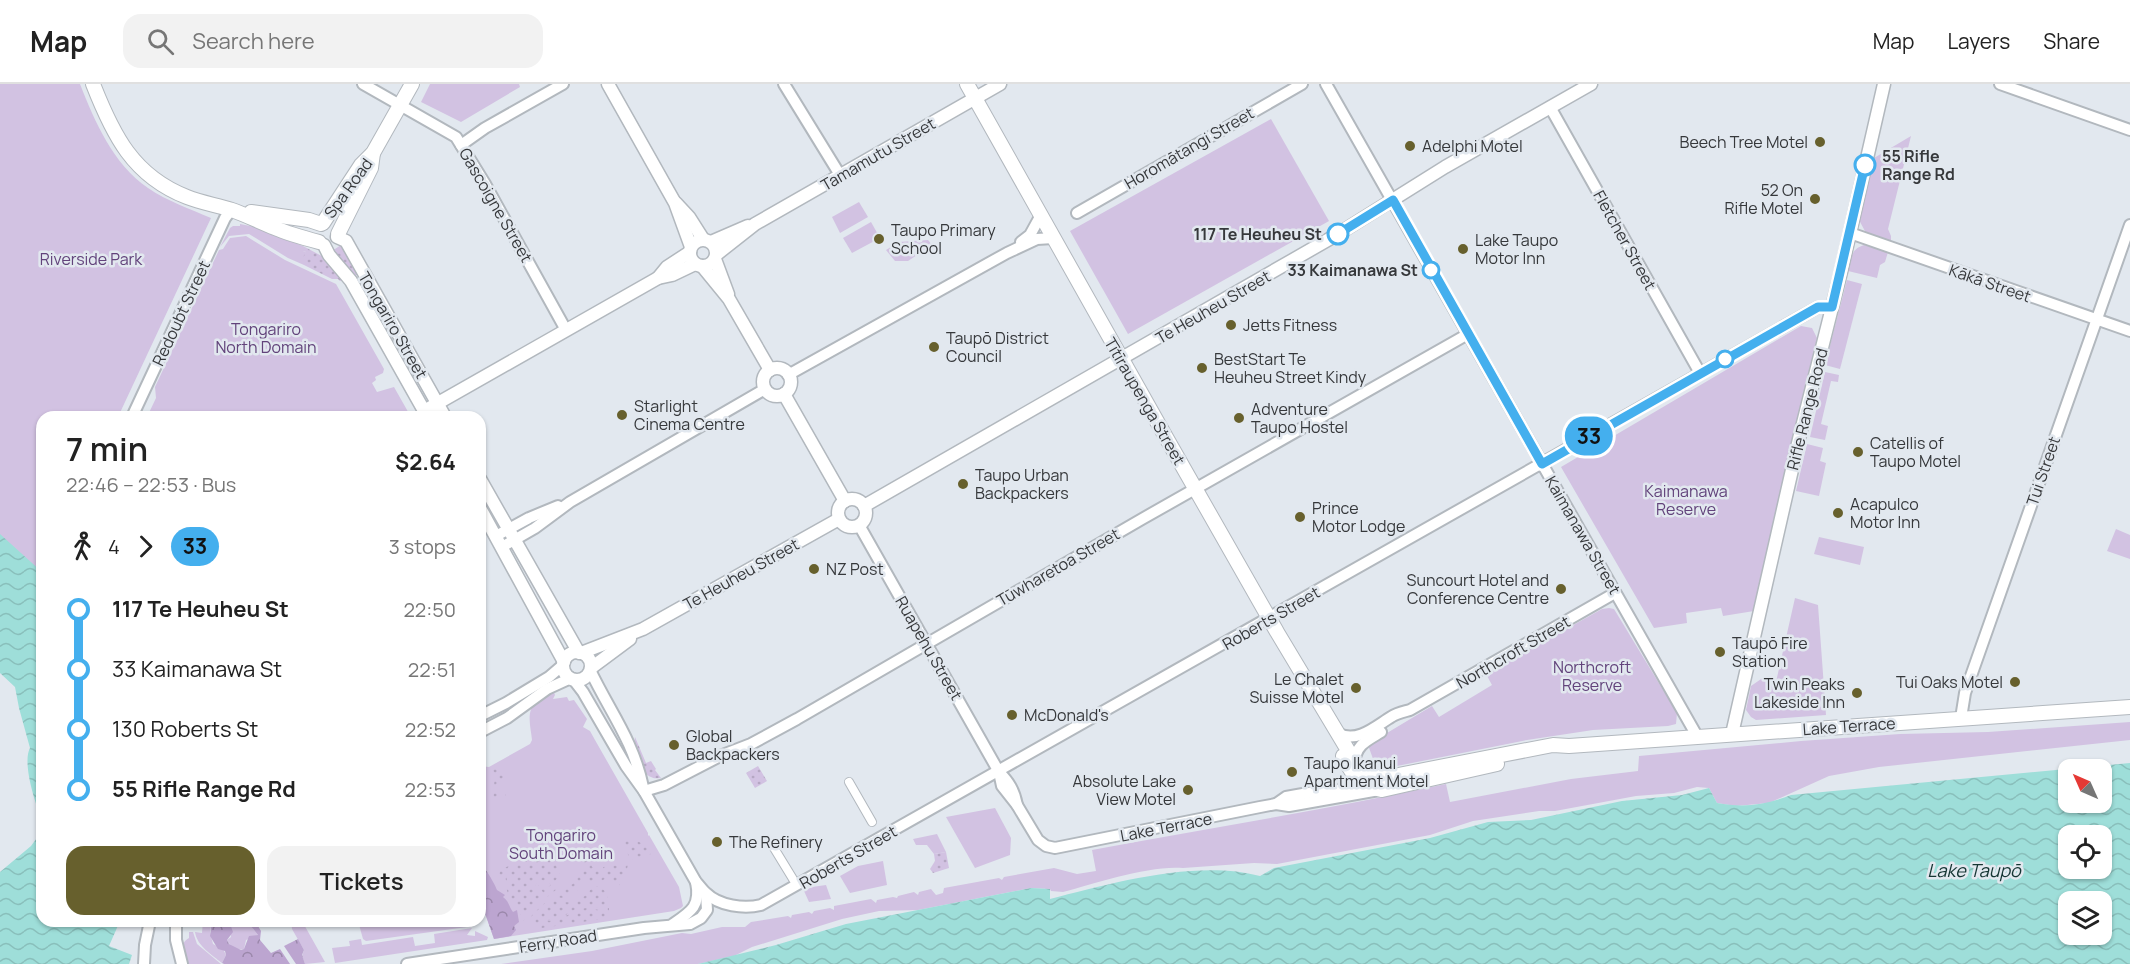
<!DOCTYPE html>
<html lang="en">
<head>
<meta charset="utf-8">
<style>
  body { margin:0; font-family:Manrope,sans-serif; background:#f2f2f2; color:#222; height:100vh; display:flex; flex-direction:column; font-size:22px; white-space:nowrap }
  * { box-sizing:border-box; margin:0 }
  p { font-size:20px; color:#767676 }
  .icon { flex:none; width:33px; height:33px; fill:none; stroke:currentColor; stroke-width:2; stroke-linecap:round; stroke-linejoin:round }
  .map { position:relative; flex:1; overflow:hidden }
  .sheet { position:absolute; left:36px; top:327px; width:450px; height:516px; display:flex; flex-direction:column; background:#fff; border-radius:18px; box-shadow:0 2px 4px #0004 }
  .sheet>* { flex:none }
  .badge { padding:0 12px; border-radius:20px; font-size:21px; line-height:39px }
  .needle { width:39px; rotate:315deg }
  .controls { position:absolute; left:2058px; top:675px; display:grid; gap:12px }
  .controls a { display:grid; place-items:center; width:54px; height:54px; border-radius:12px; background:#fff; box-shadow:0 2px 4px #0004; font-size:30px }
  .map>.badge { position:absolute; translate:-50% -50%; box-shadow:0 0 0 3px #fff }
  .legs { display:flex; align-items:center; gap:9px; height:66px; padding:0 30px; font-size:20px }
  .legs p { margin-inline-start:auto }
  .summary { display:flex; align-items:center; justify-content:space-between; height:102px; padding:0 30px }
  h1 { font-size:33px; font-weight:600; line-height:45px }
  .button { display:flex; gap:12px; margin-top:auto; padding:12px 30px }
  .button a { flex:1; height:69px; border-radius:18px; background:#67602d; color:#fff; font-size:24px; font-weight:600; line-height:69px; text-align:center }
  .button a+a { background:#f2f2f2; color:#222 }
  ul { padding:0 30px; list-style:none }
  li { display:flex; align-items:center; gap:21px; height:60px; font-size:22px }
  li i { display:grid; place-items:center; width:9px; height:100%; margin:0 8px; background:currentColor }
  li i::after { content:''; width:15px; height:15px; margin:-8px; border:4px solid; border-radius:50%; background:#fff }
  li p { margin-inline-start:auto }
  li:first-child i { background:linear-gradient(#0000 50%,currentColor 0) }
  li:last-child i { background:linear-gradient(currentColor 50%,#0000 0) }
  header { display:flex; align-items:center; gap:36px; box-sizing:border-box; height:84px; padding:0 30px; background:#fff; border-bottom:2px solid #e0e0e0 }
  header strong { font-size:28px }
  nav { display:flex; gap:33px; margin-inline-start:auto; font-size:21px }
  .search { width:420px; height:54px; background:#f2f2f2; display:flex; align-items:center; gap:15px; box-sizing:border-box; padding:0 21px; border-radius:18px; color:#767676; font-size:22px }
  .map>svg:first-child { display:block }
</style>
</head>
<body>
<header>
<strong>Map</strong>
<div class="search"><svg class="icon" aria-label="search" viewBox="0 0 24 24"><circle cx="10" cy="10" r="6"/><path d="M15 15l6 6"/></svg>Search here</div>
<nav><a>Map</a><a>Layers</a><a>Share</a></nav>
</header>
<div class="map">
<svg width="2130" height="880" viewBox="0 0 2130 880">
  <defs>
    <pattern id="forest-crowns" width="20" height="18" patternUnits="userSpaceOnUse" patternTransform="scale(1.5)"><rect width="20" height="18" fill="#bca5d0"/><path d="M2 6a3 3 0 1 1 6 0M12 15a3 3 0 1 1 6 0" fill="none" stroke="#9a87aa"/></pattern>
    <pattern id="garden-dots" width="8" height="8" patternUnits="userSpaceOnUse" patternTransform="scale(1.5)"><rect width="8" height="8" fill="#d2c2e2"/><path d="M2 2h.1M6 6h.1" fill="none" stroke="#b5a7c3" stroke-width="1.8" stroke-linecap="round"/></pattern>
    <pattern id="water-waves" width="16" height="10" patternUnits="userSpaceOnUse" patternTransform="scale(1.5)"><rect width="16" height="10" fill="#9eded9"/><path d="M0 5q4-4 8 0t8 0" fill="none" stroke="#89bfbb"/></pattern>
  </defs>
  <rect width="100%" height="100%" fill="#e2e8ef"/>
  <!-- green -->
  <g fill="#d2c2e2">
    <path d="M0,0H80C95,38 113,80 148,104C167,117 190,125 211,134L118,333H42V490L0,456Z"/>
    <polygon points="430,0 519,0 520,3 461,38 421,18"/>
    <polygon points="1271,35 1329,137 1128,250 1070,147"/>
    <polygon points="1911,52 1888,145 1891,152 1891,158 1866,149 1859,136 1874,74"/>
    <polygon points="859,118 868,133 840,149 832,133"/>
    <polygon points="871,138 880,154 852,169 843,154"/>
    <polygon points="240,140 255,143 303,162 303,167 306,168 304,181 288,174 249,150 229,152 220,163 230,144 233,142 240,142"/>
    <polygon points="246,152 285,176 336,200 384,285 383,289 375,293 376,296 372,299 377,308 394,303 411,333 147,333 156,314 155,303 219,166 223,165 230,154"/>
    <polygon points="928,156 932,161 908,177 895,177 886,166 899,158"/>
    <path d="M1864,161L1888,168L1885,178L1880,181L1877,194L1848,187C1851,174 1851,165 1864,161Z"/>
    <polygon points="1847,196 1862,200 1840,285 1825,281"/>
    <polygon points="1801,242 1812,244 1817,254 1754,527 1723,532 1721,524 1686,529 1687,539 1654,544 1561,383"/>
    <polygon points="1825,288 1839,291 1838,298 1831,297 1821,340 1828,342 1825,356 1810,353"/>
    <polygon points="1807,360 1823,364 1820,377 1826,379 1819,412 1796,407"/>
    <polygon points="2116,445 2130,451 2130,475 2107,467"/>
    <polygon points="1819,453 1864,463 1860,481 1814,470"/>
    <polygon points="1795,514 1818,521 1826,631 1756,636 1751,633 1746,626 1751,602 1764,593 1776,598"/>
    <polygon points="1609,524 1614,525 1677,629 1676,640 1668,642 1593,646 1527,656 1382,685 1376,683 1368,661 1372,658 1432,622 1439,633 1492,601 1486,590 1602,525"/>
    <path d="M553,606L555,611L553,615L567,613L569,617L574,616L587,635L583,643L590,647L595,656L648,749V752L649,751L679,803L683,822L681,824L674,827L494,855L480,815V682L489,683L530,660L532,656C531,644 525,626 537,618C543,613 549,612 553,606Z"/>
    <path d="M2130,638V656L1879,683L1829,692L1769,719L1736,722L1717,719L1709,704L1697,703L1674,709L1636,712L1555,727H1539L1473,737L1430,751L1277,780L1254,779L1183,784C1150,781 1096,799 1063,808L1051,807L1050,805L1031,804L918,826L879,827L842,835L752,863L734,872L698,880H501L592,867L682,849L691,850L722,843H745L751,838L788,832L791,834L792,831L809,828L812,830L814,827L830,824L834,826V822L871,815L876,819L877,816L893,813L897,814L898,812L914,808L918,811L919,808L931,805L936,811L943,809L944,804L999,794L1002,796L1004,793L1054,784L1077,790L1096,787L1092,766C1210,744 1329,725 1446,700L1450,718L1571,695L1638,687L1639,672L1801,657L1900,650L1988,648Z"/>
    <polygon points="995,724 1011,754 1010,771 975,784 946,733"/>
    <polygon points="937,750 946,768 934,770 927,761 916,761 913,755"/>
    <polygon points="883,777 887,801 850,809 840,792 858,782"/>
    <polygon points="826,801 831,815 809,818 804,807 812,803"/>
    <path d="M203,837H212L210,848L213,860L223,865L226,871L222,879C212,871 197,862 195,848L202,849Z"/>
    <path d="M229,837H247L258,851L246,856L244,865C238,867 229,862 227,856L231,853Z"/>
    <polygon points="291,837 302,837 325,878 305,880 302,872 304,866 292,845"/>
    <polygon points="358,837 473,837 474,842 366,857 363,855"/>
    <polygon points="472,844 467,851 475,852 475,847 488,853 487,856 335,879 332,864 350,862 349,857 361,855 362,861 413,853 415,862 435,859 434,850"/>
    <path d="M189,848H193L197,860L221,880H189C184,871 178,860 189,854Z"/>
  </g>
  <!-- forest -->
  <g fill="url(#forest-crowns)">
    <path d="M480,779C485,783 495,800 497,806L505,811L503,813C509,817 509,823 513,828L517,826L519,838L514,842L516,846L511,852L494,855L480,815Z"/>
    <polygon points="212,837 229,837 233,848 227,856 229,860 241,866 244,865 249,852 258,851 247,837 255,837 261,847 260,856 271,869 280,865 290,880 224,880 222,879 226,871 225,867 218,865 210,852"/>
    <polygon points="298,855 304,866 302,871 305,880 296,880 284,862"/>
  </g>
  <!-- garden -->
  <g fill="url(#garden-dots)">
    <polygon points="344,159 360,189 352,194 332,167"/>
    <polygon points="303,162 331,177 343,196 340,197 338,195 332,195 304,181 304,177 302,175 306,168 303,167"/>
    <path d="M635,653L646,679L651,677L656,685L655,686L661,694C657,694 654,695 651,693C640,689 633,663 635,653Z"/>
    <polygon points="758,682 767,697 755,704 746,689"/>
    <polygon points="495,684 509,693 495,706 498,710 503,706 506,708 506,714 497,714 493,717 495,689 491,685"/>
    <path d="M622,754C636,755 644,758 651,770L630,776Z"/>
    <polygon points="946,768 949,784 933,789 930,785 935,777 934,770"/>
    <polygon points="543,770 553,772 557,779 544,782 525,778 533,772"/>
    <polygon points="584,770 590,773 592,783 600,783 605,795 592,801 588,799 587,795 580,789 582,785 581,780"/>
    <path d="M514,779C528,777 541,784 556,781L560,791L555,797L557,805L547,813L538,802L542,799L549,803L551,800L542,796L535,800L536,805L544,815L532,827L511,802L507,787Z"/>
    <polygon points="628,780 627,785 620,794 620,801 614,803 611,794 607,792 603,783"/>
    <path d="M509,782C499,799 520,817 531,828L523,837L518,823L508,810L505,799L499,790L501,785Z"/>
    <polygon points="579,789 581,796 577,807 567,810 564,814 552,813 564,803 573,800 574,794"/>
    <path d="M597,802C607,805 608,813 609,822C600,825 593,822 584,823C564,825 561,847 534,829L549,815C560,820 576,820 586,811C590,806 591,804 597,802Z"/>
    <path d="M588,824L599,826L609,824V834L535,845L530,834L533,830C560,848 565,825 588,824Z"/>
  </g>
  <!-- water -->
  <g fill="url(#water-waves)" fill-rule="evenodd">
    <path d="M0,450L42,488V736C35,719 22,679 30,664L19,624L15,603L0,589Z"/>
    <path d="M2130,679V880H698L776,861L846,840L1031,804L1050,805V815C1111,799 1198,775 1260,792L1274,784L1430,754L1488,738L1531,736L1622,717L1682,711L1709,704L1717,719C1745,724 1765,721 1791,711ZM2068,686H2102V718H2068ZM2068,752H2102V784H2068ZM2068,818H2102V850H2068Z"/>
    <polygon points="42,747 42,837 120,837 109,862 132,871 129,880 0,880 0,788 31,762"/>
  </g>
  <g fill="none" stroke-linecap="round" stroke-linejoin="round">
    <!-- pedestrian casing -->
    <g stroke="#b2b8be" stroke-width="10">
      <g id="pedestrian">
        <polyline points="849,698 872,738"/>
        <polyline points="774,764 796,800"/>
      </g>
    </g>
    <!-- minor casing -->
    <g stroke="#b2b8be" stroke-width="14">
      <g id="minor">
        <polyline points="363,0 456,53 485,100 566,246"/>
        <polyline points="784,0 840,91"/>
        <polyline points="1326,0 1697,652"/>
        <polyline points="2000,0 2130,46"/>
        <polyline points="1550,23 1700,289"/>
        <polyline points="461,61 485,44 563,0"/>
        <polyline points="1077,129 1302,0"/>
        <polyline points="1850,149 2130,247"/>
        <polyline points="1021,158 1030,151 1041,131"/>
        <polyline points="788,291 1007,169 1037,155 1053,154"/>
        <polyline points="132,333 225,134 231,126"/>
        <path d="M859,441L999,688C1009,698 1014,706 1017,721"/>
        <polyline points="496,452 529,434 558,422"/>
        <polyline points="502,463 535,444 570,418 765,305"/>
        <path d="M590,586C610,628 633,656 643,703"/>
        <path d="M573,595L583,608L626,682L644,707L696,798C700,802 702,806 706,809C719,822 744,825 761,821L1818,223H1832"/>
        <polyline points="480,632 506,619 549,593 563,581"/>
        <polyline points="1961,634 1965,609 2130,141"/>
        <polyline points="480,648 507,634 547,605 571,594"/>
        <path d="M1339,650C1358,659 1376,642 1391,633C1397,629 1403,628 1410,626L1615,509"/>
        <path d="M1355,678C1355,661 1368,656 1381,648"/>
        <polyline points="999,688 1002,702 1017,721 1038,756 1046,762 1055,764 1260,723 1276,720 1286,713 1325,706 1348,706 1370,700"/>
        <polyline points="644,707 664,701 720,672 751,660 797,635 1142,435 1468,250"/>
        <polyline points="1276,720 1289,722 1379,706"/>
        <polyline points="176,837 176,856 182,880"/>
        <path d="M673,840C691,828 701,822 696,798"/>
        <polyline points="144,880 145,861 150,837"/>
        <polyline points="407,880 644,844 690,840 701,834 707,826 706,810"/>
      </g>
    </g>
    <!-- tertiary casing -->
    <g stroke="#b2b8be" stroke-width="15">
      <g id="tertiary">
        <polyline points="608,0 675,119 691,163"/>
        <polyline points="676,119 689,133 703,155"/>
        <polyline points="337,153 346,157 445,333"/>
        <circle cx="703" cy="169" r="13"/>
        <polyline points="711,158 748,142"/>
        <polyline points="324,161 329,171 351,197 427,332"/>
        <polyline points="717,170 755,140 1000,0"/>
        <polyline points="715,175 728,210"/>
        <polyline points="702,182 729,215 770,286"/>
        <polyline points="658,194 667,183 690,168"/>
        <circle cx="777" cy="298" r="14"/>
        <polyline points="784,310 845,417"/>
        <polyline points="424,327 658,194 672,191 695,180"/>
        <polyline points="480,395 579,569"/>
        <circle cx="852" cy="429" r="14"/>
        <polyline points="864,422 1338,150 1445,83 1591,0"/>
        <polyline points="480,424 564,578"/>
        <circle cx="577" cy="582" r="14"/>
        <polyline points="581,569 643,545 839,435"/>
        <polyline points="591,584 630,555"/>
        <polyline points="1732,650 1799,355 1841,188 1884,0"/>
      </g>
    </g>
    <!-- secondary casing -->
    <g stroke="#b2b8be" stroke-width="16">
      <g id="secondary">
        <path d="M93,0C113,51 133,92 187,113C202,119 217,121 232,126C246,131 260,138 275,144C289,150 304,154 319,158"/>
        <path d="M967,0L1159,341L1277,548L1355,678C1366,690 1372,694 1388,693L1553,661L1569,662L2130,623"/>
        <polyline points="251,128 309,136 321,140"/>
        <polyline points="323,139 361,81 373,69 412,0"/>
        <polyline points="338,150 371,84 373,69"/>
        <path d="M1343,672C1352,691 1360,702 1382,706L1497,680"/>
      </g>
    </g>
    <!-- pedestrian -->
    <use href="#pedestrian" stroke="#fff" stroke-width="8"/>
    <!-- minor -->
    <use href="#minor" stroke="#fff" stroke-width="10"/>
    <!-- tertiary -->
    <use href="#tertiary" stroke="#fff" stroke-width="12"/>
    <!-- secondary -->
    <use href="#secondary" stroke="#fff" stroke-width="14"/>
  </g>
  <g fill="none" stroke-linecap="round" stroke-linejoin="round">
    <!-- line-1 casing -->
    <g stroke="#fff" stroke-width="14">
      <polyline id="line-1" points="1338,150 1393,116 1542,380 1818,223 1832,223 1865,81"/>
    </g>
    <!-- line-1 -->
    <use href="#line-1" stroke="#44afee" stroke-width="9"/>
  </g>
  <!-- markers -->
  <g fill="#67602d" stroke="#e2e8ef" stroke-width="2">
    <circle cx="1820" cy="58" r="6"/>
    <circle cx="1410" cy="62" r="6"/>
    <circle cx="1815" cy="115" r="6"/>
    <circle cx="879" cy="155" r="6"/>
    <circle cx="1463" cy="165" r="6"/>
    <circle cx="1231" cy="241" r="6"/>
    <circle cx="934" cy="263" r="6"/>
    <circle cx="1202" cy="284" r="6"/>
    <circle cx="622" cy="331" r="6"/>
    <circle cx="1239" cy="334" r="6"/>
    <circle cx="1858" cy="368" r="6"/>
    <circle cx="963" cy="400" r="6"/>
    <circle cx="1838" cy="429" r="6"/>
    <circle cx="1300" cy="433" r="6"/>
    <circle cx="814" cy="485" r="6"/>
    <circle cx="1561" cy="505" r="6"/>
    <circle cx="1720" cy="568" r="6"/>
    <circle cx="2015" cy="598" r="6"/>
    <circle cx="1356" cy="604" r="6"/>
    <circle cx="1857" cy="609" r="6"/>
    <circle cx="1012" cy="631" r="6"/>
    <circle cx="674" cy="661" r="6"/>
    <circle cx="1292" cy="688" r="6"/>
    <circle cx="1188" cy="706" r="6"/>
    <circle cx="717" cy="758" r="6"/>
  </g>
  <g fill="#fff" stroke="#44afee" stroke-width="3">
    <circle cx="1865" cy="81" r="10"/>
    <circle cx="1338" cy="150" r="10"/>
    <circle cx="1431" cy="186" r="8"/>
    <circle cx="1725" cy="275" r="8"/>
  </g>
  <g text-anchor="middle" stroke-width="5" stroke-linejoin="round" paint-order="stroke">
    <!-- poi labels -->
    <g font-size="16" fill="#36383b" stroke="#e2e8ef" text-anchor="start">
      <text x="1808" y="64" text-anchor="end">Beech Tree Motel</text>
      <text x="1422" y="68">Adelphi Motel</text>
      <text x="1803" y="112" text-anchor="end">52 On<tspan x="1803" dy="18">Rifle Motel</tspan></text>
      <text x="891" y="152">Taupo Primary<tspan x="891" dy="18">School</tspan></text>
      <text x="1475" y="162">Lake Taupo<tspan x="1475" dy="18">Motor Inn</tspan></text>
      <text x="1243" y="247">Jetts Fitness</text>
      <text x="946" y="260">Taupō District<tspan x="946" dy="18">Council</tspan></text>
      <text x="1214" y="281">BestStart Te<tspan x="1214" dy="18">Heuheu Street Kindy</tspan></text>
      <text x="634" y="328">Starlight<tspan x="634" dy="18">Cinema Centre</tspan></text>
      <text x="1251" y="331">Adventure<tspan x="1251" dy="18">Taupo Hostel</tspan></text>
      <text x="1870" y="365">Catellis of<tspan x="1870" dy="18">Taupo Motel</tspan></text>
      <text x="975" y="397">Taupo Urban<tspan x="975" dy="18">Backpackers</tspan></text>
      <text x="1850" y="426">Acapulco<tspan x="1850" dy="18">Motor Inn</tspan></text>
      <text x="1312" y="430">Prince<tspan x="1312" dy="18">Motor Lodge</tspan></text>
      <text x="826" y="491">NZ Post</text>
      <text x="1549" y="502" text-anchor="end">Suncourt Hotel and<tspan x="1549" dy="18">Conference Centre</tspan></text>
      <text x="1732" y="565">Taupō Fire<tspan x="1732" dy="18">Station</tspan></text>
      <text x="1344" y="601" text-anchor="end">Le Chalet<tspan x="1344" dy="18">Suisse Motel</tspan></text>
      <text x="2003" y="604" text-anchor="end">Tui Oaks Motel</text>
      <text x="1845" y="606" text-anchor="end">Twin Peaks<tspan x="1845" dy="18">Lakeside Inn</tspan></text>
      <text x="1024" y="637">McDonald's</text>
      <text x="686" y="658">Global<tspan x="686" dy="18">Backpackers</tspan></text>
      <text x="1304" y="685">Taupo Ikanui<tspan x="1304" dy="18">Apartment Motel</tspan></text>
      <text x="1176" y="703" text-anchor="end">Absolute Lake<tspan x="1176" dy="18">View Motel</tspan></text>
      <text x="729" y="764">The Refinery</text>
    </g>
    <!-- street labels -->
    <g font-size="16" fill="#36383b" stroke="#e2e8ef">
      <text transform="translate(1189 64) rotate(-30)" y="6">Horomātangi Street</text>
      <text transform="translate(878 70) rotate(-30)" y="6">Tamamutu Street</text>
      <text transform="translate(348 104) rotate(-54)" y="6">Spa Road</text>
      <text transform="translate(496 121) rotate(60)" y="6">Gascoigne Street</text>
      <text transform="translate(1625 156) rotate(61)" y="6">Fletcher Street</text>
      <text transform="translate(1990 199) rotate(19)" y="6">Kākā Street</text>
      <text transform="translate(1213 223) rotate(-30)" y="6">Te Heuheu Street</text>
      <text transform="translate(181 229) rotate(-65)" y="6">Redoubt Street</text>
      <text transform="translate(393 241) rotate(60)" y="6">Tongariro Street</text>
      <text transform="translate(1145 317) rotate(60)" y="6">Tītīraupenga Street</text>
      <text transform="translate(1807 325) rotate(-76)" y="6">Rifle Range Road</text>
      <text transform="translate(2043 387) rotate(-71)" y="6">Tui Street</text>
      <text transform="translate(1583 451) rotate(60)" y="6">Kaimanawa Street</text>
      <text transform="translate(1058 483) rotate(-30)" y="6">Tūwharetoa Street</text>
      <text transform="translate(741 490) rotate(-29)" y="6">Te Heuheu Street</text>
      <text transform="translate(1271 534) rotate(-30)" y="6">Roberts Street</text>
      <text transform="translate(929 564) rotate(60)" y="6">Ruapehu Street</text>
      <text transform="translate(1513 568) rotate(-30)" y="6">Northcroft Street</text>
      <text transform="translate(1849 642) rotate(-4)" y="6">Lake Terrace</text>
      <text transform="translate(1166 743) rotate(-11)" y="6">Lake Terrace</text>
      <text transform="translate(848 773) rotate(-30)" y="6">Roberts Street</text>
      <text transform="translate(558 857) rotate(-9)" y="6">Ferry Road</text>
    </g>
    <!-- stop labels -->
    <g font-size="16" font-weight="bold" fill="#36383b" stroke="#e2e8ef" text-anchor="end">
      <text x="1882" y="78" text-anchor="start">55 Rifle<tspan x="1882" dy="18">Range Rd</tspan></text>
      <text x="1322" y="156">117 Te Heuheu St</text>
      <text x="1418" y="192">33 Kaimanawa St</text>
    </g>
    <!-- park labels -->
    <g font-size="16" fill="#62437b" stroke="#e2e8ef">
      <text x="91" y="181">Riverside Park</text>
      <text x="266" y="251">Tongariro<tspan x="266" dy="18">North Domain</tspan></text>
      <text x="1686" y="413">Kaimanawa<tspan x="1686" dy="18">Reserve</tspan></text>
      <text x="1592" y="589">Northcroft<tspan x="1592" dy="18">Reserve</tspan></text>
      <text x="561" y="757">Tongariro<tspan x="561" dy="18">South Domain</tspan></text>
    </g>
    <!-- water labels -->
    <g font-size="18" font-style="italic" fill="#153533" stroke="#e2e8ef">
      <text x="1974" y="793">Lake Taupō</text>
    </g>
  </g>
</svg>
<div class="controls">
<a><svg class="needle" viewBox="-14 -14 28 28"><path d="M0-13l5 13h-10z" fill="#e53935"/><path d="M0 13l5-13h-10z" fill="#767676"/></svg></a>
<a><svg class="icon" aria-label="locate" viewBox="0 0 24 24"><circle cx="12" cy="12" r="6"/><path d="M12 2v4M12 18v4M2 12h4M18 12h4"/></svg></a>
<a><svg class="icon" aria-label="layers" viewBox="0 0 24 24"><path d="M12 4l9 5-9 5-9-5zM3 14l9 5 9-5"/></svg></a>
</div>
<b class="badge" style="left:1589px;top:352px;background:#44afee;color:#111">33</b>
<section class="sheet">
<div class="summary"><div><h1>7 min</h1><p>22:46 – 22:53 · Bus</p></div><b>$2.64</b></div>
<div class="legs"><svg class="icon" aria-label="walk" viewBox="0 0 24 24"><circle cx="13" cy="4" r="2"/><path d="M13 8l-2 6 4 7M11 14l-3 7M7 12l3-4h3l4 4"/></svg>4<svg class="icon" aria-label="forward" viewBox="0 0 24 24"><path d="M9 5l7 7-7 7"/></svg><b class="badge" style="background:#44afee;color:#111">33</b><p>3 stops</p></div>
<ul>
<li><i style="color:#44afee"></i><b>117 Te Heuheu St</b><p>22:50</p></li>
<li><i style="color:#44afee"></i><span>33 Kaimanawa St</span><p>22:51</p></li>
<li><i style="color:#44afee"></i><span>130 Roberts St</span><p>22:52</p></li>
<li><i style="color:#44afee"></i><b>55 Rifle Range Rd</b><p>22:53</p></li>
</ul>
<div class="button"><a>Start</a><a>Tickets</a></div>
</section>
</div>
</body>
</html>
